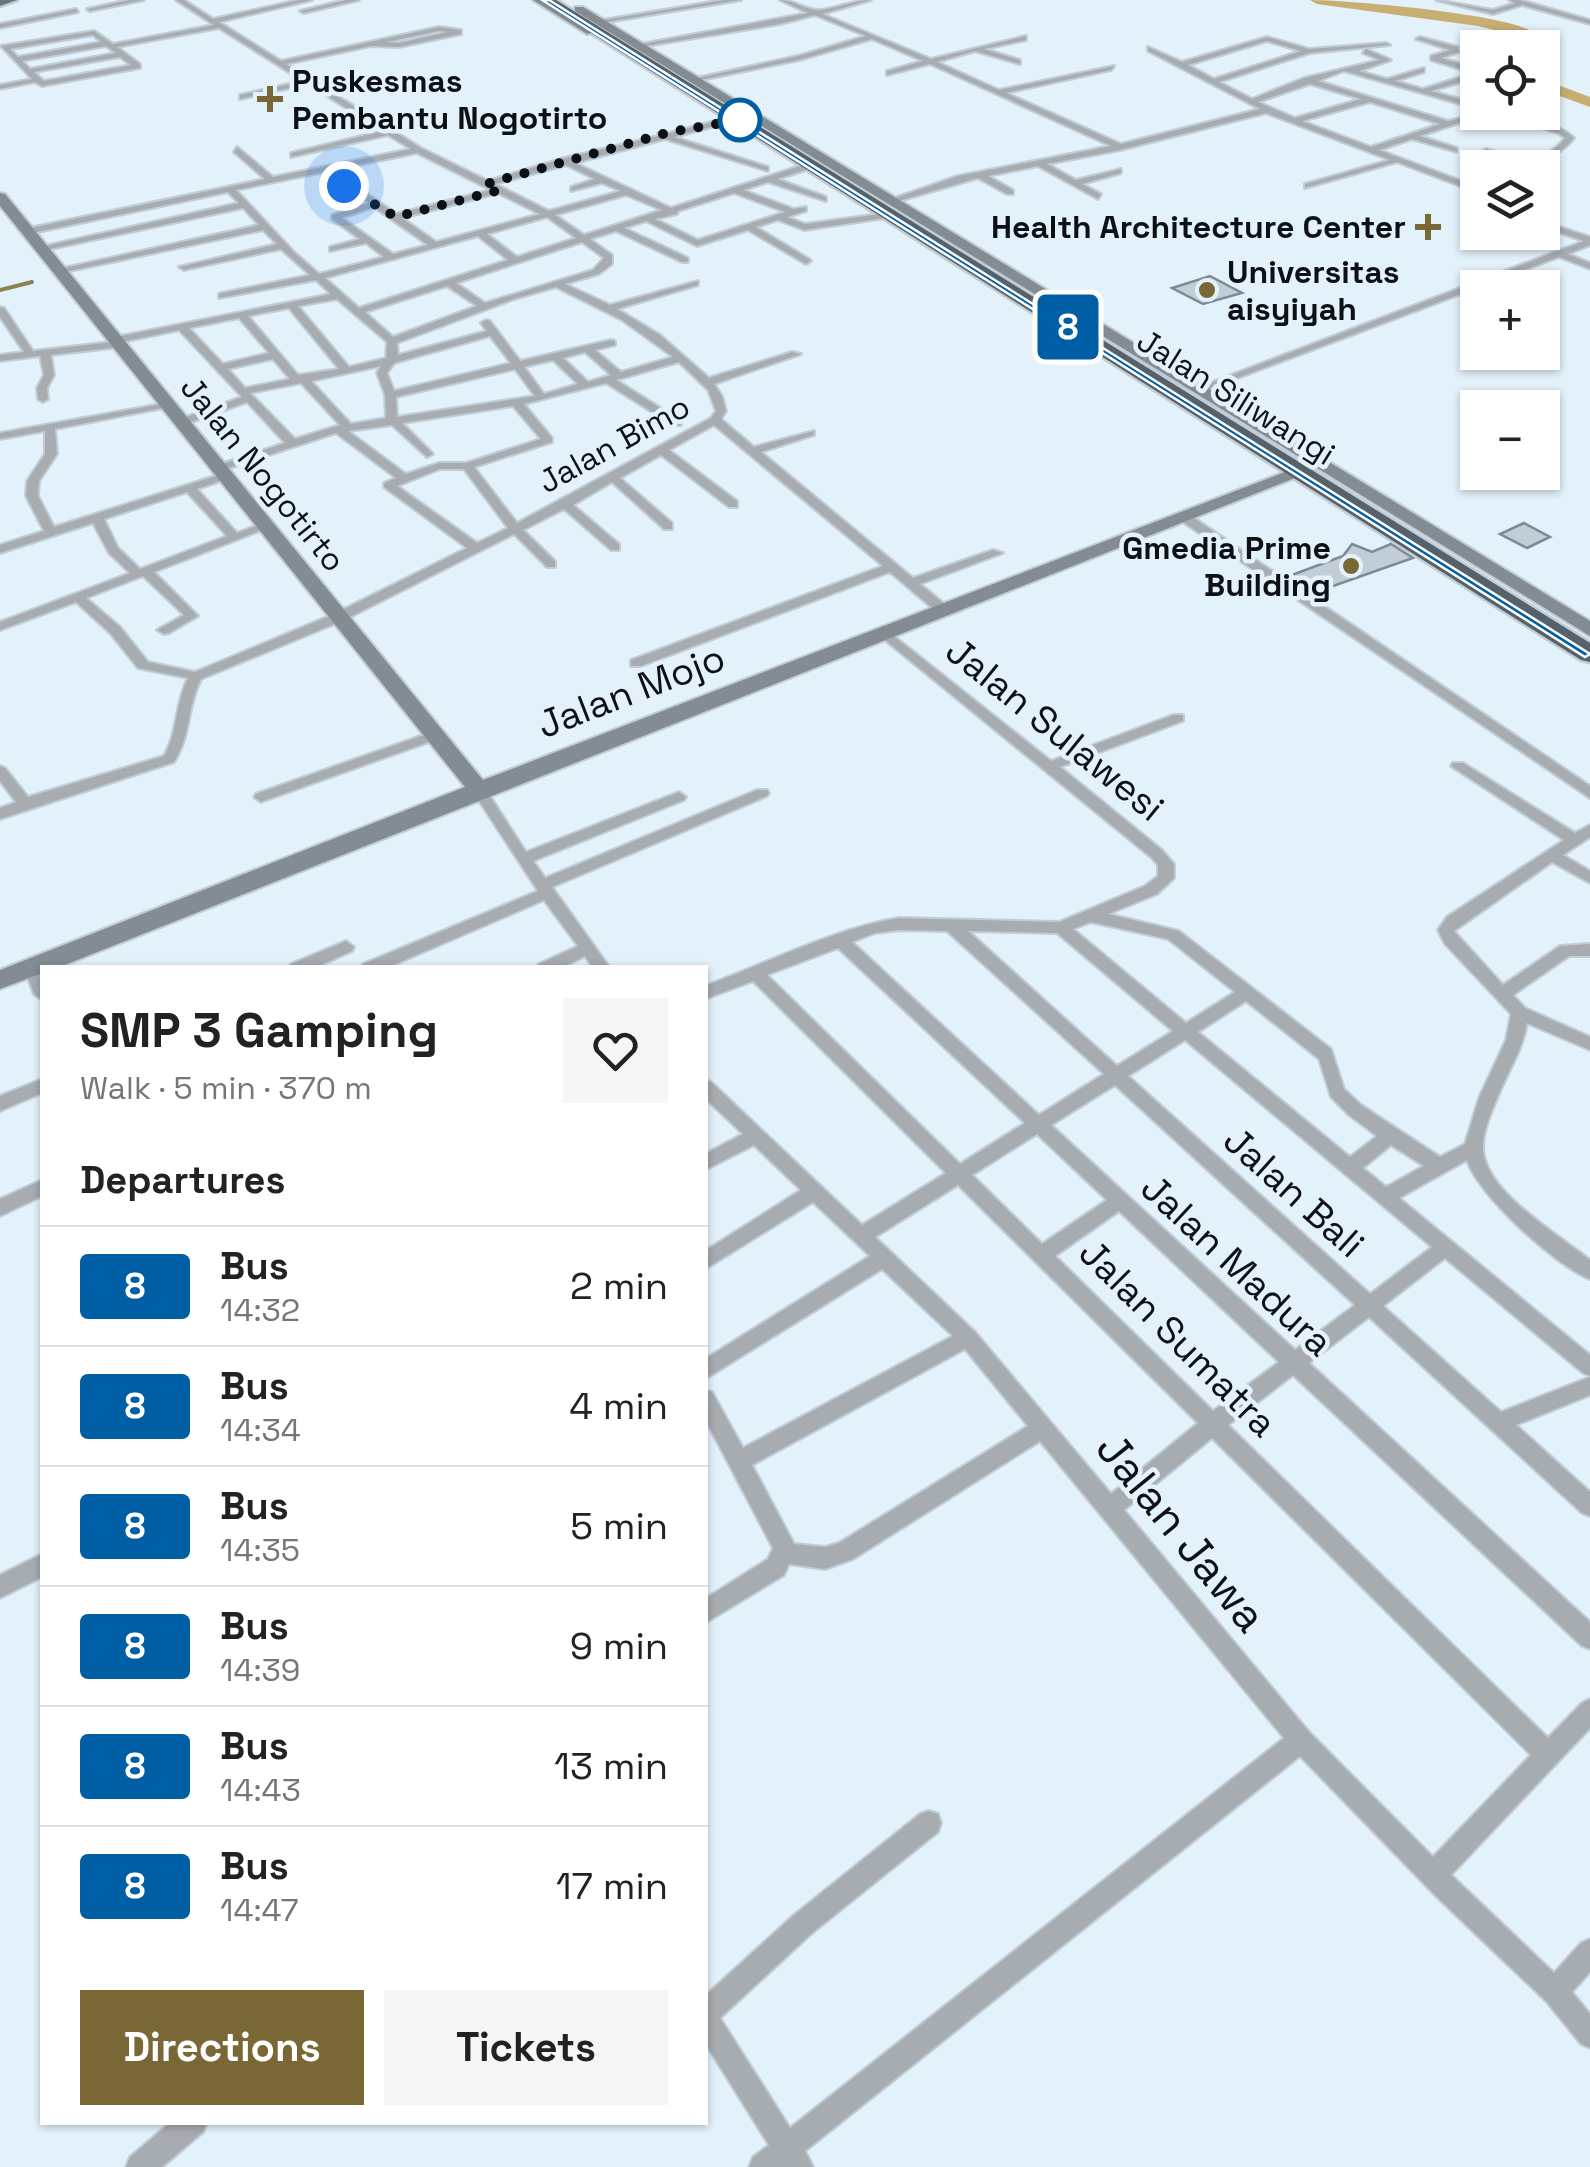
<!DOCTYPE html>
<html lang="en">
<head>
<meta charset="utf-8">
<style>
  body { margin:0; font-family:"Space Grotesk",sans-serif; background:#f6f6f6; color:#222; height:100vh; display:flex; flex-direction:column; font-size:38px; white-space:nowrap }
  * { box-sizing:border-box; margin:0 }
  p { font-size:32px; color:#767676 }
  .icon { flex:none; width:55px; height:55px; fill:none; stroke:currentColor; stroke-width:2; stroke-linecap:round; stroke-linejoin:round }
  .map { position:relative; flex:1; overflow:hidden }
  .details { position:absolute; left:40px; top:965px; width:668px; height:1160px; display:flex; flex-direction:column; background:#fff; border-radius:0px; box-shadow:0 2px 8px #0004 }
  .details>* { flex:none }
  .badge { padding:0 20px; border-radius:8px; font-size:35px; line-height:65px }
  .tools { position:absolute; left:1460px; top:30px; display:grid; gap:20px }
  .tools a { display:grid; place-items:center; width:100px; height:100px; border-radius:0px; background:#fff; box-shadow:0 2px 8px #0004; font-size:50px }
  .you { position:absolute; width:50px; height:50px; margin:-25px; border:8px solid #fff; border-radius:50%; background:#1a73e8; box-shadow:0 0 0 15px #1a73e833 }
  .map>.badge { position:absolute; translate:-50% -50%; box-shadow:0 0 0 5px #fff }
  h2 { padding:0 40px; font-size:38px; line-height:90px }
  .round { display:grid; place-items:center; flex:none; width:105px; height:105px; border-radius:0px; background:#f6f6f6 }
  .head { display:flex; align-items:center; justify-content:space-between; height:170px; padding:0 40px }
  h1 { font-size:48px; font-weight:600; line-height:75px }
  .button { display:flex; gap:20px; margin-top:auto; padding:20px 40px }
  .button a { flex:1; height:115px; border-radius:0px; background:#796735; color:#fff; font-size:40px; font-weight:600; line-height:115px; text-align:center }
  .button a+a { background:#f6f6f6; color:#222 }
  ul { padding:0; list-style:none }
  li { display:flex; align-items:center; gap:30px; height:120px; padding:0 40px; border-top:2px solid #e0e0e0 }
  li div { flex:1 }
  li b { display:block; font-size:38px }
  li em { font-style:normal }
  li .badge { min-width:110px; font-weight:700; text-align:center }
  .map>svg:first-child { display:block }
</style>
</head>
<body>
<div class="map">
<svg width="1590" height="2167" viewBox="0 0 1590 2167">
  <rect width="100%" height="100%" fill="#e3f1fb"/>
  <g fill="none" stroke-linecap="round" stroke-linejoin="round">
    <!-- stream -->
    <polyline stroke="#8e8055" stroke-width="4" points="0,290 32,282"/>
    <!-- river -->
    <path fill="#c6af71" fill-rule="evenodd" d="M1310,0C1347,0 1507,14 1533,32C1549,43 1553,66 1558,85L1590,97V107L1546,91L1542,48H1530L1522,37L1478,26L1317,4Z"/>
  </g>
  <!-- building -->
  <g fill="#c1ced8" stroke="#7e8a93" stroke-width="2.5">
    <polygon points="1210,276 1242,293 1203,304 1172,288"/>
    <polygon points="1524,523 1550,537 1527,548 1500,534"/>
    <polygon points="1352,544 1372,552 1391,544 1413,558 1313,593 1292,575 1343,556"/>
  </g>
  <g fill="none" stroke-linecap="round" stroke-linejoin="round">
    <!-- street casing -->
    <g stroke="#c1cdd6" stroke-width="4">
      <g id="street">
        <polygon points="129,0 144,0 90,11 87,9"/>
        <path d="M176,0H184L213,19L299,0H312L219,22L281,61L439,27L461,30V34L399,47L371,46L286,64L421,148L488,181L561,159L658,136V133L666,134L731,117L734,121L674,137L768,167V171L665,139L575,163L671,208L809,163L812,168L777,179L826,197V201L768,182L743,190L794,209L806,207V211L787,217L805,224L888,213L885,218L804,230L778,220L756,227L809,259L811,261L806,264L748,230L697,246L646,221L624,228L688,258V262H682L616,231L590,239L612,255V264L599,274L565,284L610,305L698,281V285L617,309L660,335L709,378L792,352L801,354L714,384L722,396L726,411L721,419L754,447L814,431V435L761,452L913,578L993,550L1003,553L920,584L948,607V613H938L890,572L641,666H631V660L883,566L714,425L669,450L737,501V507H729L661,455L620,478L672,523V529H664L612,482L573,505L619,544V550H611L564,509L523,530L555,561V567H547L514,534L344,620L201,679C187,706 191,736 174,762L0,819V808L16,802L0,781V766L5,768L28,797L164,756C178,732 175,703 188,678L138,668L110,633L76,602L0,630V622L130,573L109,553L93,523L0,553V545L44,531L26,496L27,481L45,454V431L0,439V433L172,402V406L168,407L55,429L57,454L39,481L38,496L54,527L225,473L231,476L229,478L197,489L237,533L266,522L272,526L154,572L198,616L169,633L164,634L157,630L184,615L143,576L86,598L120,627L148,662L195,672L334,614L467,548L384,487V483L396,478L336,433L223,470H215V466L285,443L247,402L186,424H178V420L242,397L179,330L122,342L124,344L119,347L51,355L54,375L47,388L48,399L43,402L38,399L37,388L44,375L40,356L0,361V355L24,352L0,317V307L4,308L33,351L112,342V338L116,337L331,294L316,280L219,298V294L222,293L310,275L281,249L184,270L179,267L277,244L263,230L60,273L55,270L259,225L243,208L41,251L36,248L239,203L228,192L28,234L23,231L25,229L265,179L234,152L237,147L273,177L411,149L388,135L291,157V153L383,131L308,84L240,99V95L303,81L219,28L117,47L140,64V68L42,86L35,82L0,89V85L32,79L1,46L94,31L113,44L214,25ZM439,31L447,32L399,43L387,42ZM93,35L101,42L18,57L10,49ZM106,46L116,53L30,69L22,61ZM120,57L131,65L44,81L34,72ZM417,153L491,190L396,214L333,170ZM566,165L595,179L571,187V191L602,183L621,191L549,211L495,184ZM324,172L368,203L332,215V219L360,239L330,247V251L366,243L384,257L319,274L295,253L236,190ZM498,193L540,214L436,242L402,218ZM734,193L785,212L698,240L655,219L677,214L678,211ZM626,195L662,210L584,235L555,215ZM374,207L428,245L393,254L342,218ZM547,217L576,238L517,257L487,234ZM478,236L508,260L359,308L325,278ZM582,242L604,258L593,270L485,303L456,283ZM447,286L477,306L393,337L365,312ZM556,287L622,320L673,357L621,372L595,350L615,345V341L611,340L520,361L490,321L486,320L481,323L487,331L398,355L397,343L514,299ZM337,299L387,342L386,358L349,367L298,306ZM289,308L339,369L298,375L248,316ZM239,318L269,353L223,364L189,328ZM490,336L511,363L394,391L387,373L394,363ZM585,352L611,375L588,382L563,358ZM273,359L290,379L245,388L228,369ZM553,360L578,384L544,394L524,367ZM679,362L708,390L716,411L711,418L517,523L474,467L552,442V438L524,404L606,383L673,425H681V421L616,380ZM381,366L377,373L385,395L386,418L351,424L311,381ZM515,369L535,396L397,417L396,397ZM301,383L340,425L295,439L250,393ZM513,406L541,439L466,463H439L406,474L348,431L392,425L427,457L433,454L402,423ZM440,469H464L508,528L477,543L397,486ZM187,492L227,536L140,569L118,548L104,519Z"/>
        <polygon points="346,0 359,0 304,13 300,11"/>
        <polygon points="724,0 741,0 601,23 597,21"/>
        <path d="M780,0C794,0 807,11 821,10C838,8 854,0 871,0L822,14L931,59L1026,36V40L984,49L1020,60V64L975,51L937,62L999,90L1114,66L1111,70L1006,93L1121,144L1260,109L1148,51V47L1182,62L1267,37L1309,49L1386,43L1390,45L1310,53L1219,82L1252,99L1304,78L1380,60L1363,53L1366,49L1391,60L1359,71L1387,79L1424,68V72L1395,81L1423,89L1473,73L1431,60V56L1450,50L1416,39L1420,37L1458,47L1459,52L1441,58L1478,69V77L1431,91L1478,104V109L1344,71L1318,81L1448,121L1465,117V121L1420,136L1457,148V152L1412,139L1379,150L1478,187V193L1397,162L1305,188V184L1390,160L1266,113L1120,150L1047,164L1076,180L1121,169V173L1082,184L1101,194L1098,199L1038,166L988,176L1013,190V194H1007L978,178L892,203V199L958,176L1111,146L930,64L887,75V71L923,61L872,39L799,60L696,81L692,79L798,56L866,36L815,15L780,24L640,47L636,45L808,13ZM1267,41L1301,51L1214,79L1188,65ZM1310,84L1361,99L1295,118L1258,102ZM1370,102L1440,124L1371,147L1302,121Z"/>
        <polygon points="1436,0 1493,10 1515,3 1509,0 1520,0 1590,20 1590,24 1522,5 1493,14"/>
        <polygon points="76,9 78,12 0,28 0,24"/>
        <path d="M1493,112C1518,112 1556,121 1574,138C1560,156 1534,168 1511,168L1516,164L1482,152L1486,149C1516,158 1541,168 1565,138L1558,133Z"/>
        <polygon points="1542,221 1590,237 1590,245 1568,254 1590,263 1590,269 1559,257 1203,391 1194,389 1584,241 1542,227"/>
        <polygon points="1180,514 1188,514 1590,786 1590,798 1180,520"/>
        <path d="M885,629L1051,761L1173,715H1183V721L1060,767L1162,850L1174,864V878L1157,894L1108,914L1179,931L1331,1049L1344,1089L1361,1105L1440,1157L1465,1144L1479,1098L1506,1040L1511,1014L1445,944L1438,930L1447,917L1564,840L1451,766L1453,763H1463L1575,833L1590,825V837L1563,855L1590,871V883L1552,862L1454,931L1503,985L1560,946L1590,944V956H1569L1513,995L1525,1008L1590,1037V1050L1527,1023C1523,1049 1508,1071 1498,1096C1492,1111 1482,1132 1483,1149C1485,1192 1559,1235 1590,1260V1279C1557,1267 1477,1194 1467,1160L1399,1198L1590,1355V1376L1583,1373L1445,1258L1383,1306L1501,1412L1590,1377V1395L1516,1425L1590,1492V1516L1582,1513L1369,1317L1309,1363L1590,1622V1649L1582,1646L1293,1375L1228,1425L1548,1738L1582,1703L1590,1699V1728L1451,1875L1554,1973L1581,1943L1590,1939V1972L1572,1992L1590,2014V2048L1581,2044L1546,2001L1438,1898L1300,1756L805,2151L813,2167H749L753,2157L769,2145L705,2043V1996L794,1915L920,1814L929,1811L938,1814L941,1823L938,1832L812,1933L720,2018L790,2128L1284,1738L1040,1441L853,1559L825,1569L789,1564L784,1575L705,1623V1599L768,1559L773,1548L705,1419V1390L712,1392L743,1448L953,1336L882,1269L705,1379V1359L870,1256L813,1202L705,1269V1251L801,1190L754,1145L705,1170V1154L743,1134L705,1098V1080L711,1082L862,1225L946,1173L753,981L705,999V986C767,963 836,928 899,918L1059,922L1145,886L1158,876V865L1152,858L880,636V630ZM1091,922L1168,939L1235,992L1186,1023L1073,929ZM899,930L947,931L1104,1074L1039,1115L852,942L875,933ZM968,931L1057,933L1173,1031L1117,1066ZM838,948L1025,1123L960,1164L767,975ZM1246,1001L1319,1059L1331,1097L1349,1115L1377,1136L1350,1157L1198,1032ZM1185,1040L1432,1247L1370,1294L1128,1076ZM1115,1085L1355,1305L1295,1350L1051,1125ZM1037,1134L1107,1200L1042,1244L972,1175ZM1391,1145L1424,1166L1386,1187L1363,1168ZM958,1185L1198,1423L1111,1494L975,1332L875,1237ZM1119,1211L1279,1362L1213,1411L1055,1256ZM965,1349L1028,1426L839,1543L825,1547L794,1544L752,1465ZM1212,1438L1531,1755L1433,1857L1309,1732L1124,1510Z"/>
        <polygon points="435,731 442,735 440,738 266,800 261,802 254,797 256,794"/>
        <polygon points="479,785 484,787 526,852 674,794 679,792 686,797 684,800 533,861 545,878 757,790 767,790 769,793 767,796 552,887 610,968 593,968 585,956 561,968 537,968 539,964 578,946 544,900 386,968 361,968 363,964 538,891 472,790"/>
        <polygon points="346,941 354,947 352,951 314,968 289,968 291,964"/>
        <polygon points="32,962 38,964 42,974 42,1000 34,994 24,968"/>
        <polygon points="42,1079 42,1093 0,1111 0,1096"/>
        <polygon points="42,1180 42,1196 0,1216 0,1199"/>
        <polygon points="42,1554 42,1577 0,1598 0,1575"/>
        <polygon points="171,2122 207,2122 203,2132 162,2167 126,2167 130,2157"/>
      </g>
    </g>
    <!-- secondary casing -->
    <g stroke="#c1cdd6" stroke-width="4">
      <g id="secondary">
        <polygon points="533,0 546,0 597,32 587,34"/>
        <polygon points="575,7 583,7 1590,621 1590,636 575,11"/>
        <polygon points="0,193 5,194 483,780 1285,472 1291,471 1300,476 57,968 42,968 42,973 0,989 0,970 465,787 0,206"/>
      </g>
    </g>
    <!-- primary casing -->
    <g stroke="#c1cdd6" stroke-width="5">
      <polygon id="primary" points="0,0 17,0 0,6"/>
    </g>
    <!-- highway casing -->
    <g stroke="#c1cdd6" stroke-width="5">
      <polygon id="highway" points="539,0 556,0 1590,643 1590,662 1581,660"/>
    </g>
    <!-- street -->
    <use href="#street" fill="#a7acb1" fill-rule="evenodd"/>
    <!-- secondary -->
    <use href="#secondary" fill="#848c93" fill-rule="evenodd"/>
    <!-- primary -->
    <use href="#primary" fill="#6b757d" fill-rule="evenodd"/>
    <!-- highway -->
    <use href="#highway" fill="#56626b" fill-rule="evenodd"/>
  </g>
  <!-- line -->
  <polygon fill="#005ea5" stroke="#fff" stroke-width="2.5" points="542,0 549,0 1590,654 1585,657"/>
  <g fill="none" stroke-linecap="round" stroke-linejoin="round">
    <!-- walk -->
    <polyline stroke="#0d1115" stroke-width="10" stroke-dasharray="0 18" points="344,186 396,217 496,191 486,184 670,132 740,120"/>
  </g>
  <!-- markers -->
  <g fill="#796735" stroke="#e3f1fb" stroke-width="4">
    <path d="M265 84h10v10h10v10h-10v10h-10v-10h-10v-10h10z"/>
    <path d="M1423 212h10v10h10v10h-10v10h-10v-10h-10v-10h10z"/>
    <circle cx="1207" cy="290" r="10"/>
    <circle cx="1351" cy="566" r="10"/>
  </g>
  <circle fill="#fff" stroke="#005ea5" stroke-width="5" cx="740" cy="120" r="20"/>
  <g text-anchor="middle" stroke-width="9" stroke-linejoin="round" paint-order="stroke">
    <!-- far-poi labels -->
    <g font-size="32" font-weight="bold" fill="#0d1115" stroke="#e3f1fb" text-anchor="start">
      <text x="292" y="92">Puskesmas<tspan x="292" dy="37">Pembantu Nogotirto</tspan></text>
      <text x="1406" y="238" text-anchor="end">Health Architecture Center</text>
      <text x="1227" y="283">Universitas<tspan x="1227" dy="37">aisyiyah</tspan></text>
      <text x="1331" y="559" text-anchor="end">Gmedia Prime<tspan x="1331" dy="37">Building</tspan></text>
    </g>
    <!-- far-street labels -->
    <g font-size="32" fill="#0d1115" stroke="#e3f1fb">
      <text transform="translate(1236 397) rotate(32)" y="11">Jalan Siliwangi</text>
      <text transform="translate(614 444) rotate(-29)" y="11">Jalan Bimo</text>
      <text transform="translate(263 474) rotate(51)" y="11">Jalan Nogotirto</text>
    </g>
    <!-- street labels -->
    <g font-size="38" fill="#0d1115" stroke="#e3f1fb">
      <text transform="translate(631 691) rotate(-21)" y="13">Jalan Mojo</text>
      <text transform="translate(1055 729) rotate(39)" y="13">Jalan Sulawesi</text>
      <text transform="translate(1294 1192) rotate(42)" y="13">Jalan Bali</text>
      <text transform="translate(1237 1265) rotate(43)" y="13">Jalan Madura</text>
      <text transform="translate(1178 1338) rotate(45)" y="13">Jalan Sumatra</text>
    </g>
    <!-- near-street labels -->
    <g font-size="45" fill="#0d1115" stroke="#e3f1fb">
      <text transform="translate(1182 1532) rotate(51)" y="16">Jalan Jawa</text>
    </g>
  </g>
</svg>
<div class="tools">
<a><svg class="icon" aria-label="locate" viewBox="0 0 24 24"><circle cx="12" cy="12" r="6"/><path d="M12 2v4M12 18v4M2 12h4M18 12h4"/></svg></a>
<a><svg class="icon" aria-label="layers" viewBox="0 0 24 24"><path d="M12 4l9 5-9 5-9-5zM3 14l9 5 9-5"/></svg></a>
<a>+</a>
<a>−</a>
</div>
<div class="you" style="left:344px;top:186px"></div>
<b class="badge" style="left:1068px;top:327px;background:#005ea5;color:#fff">8</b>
<section class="details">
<div class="head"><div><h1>SMP 3 Gamping</h1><p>Walk · 5 min · 370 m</p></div><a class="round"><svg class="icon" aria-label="heart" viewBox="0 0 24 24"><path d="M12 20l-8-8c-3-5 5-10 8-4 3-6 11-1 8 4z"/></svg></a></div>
<h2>Departures</h2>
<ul>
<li><span class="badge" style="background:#005ea5;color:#fff">8</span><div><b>Bus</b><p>14:32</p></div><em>2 min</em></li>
<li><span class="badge" style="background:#005ea5;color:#fff">8</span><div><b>Bus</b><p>14:34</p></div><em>4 min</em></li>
<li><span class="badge" style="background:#005ea5;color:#fff">8</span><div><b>Bus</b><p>14:35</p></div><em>5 min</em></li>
<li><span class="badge" style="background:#005ea5;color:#fff">8</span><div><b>Bus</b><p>14:39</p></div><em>9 min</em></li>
<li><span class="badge" style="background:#005ea5;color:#fff">8</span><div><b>Bus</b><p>14:43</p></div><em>13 min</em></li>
<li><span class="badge" style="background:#005ea5;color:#fff">8</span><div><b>Bus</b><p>14:47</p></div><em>17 min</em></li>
</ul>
<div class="button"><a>Directions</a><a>Tickets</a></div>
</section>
</div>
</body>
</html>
